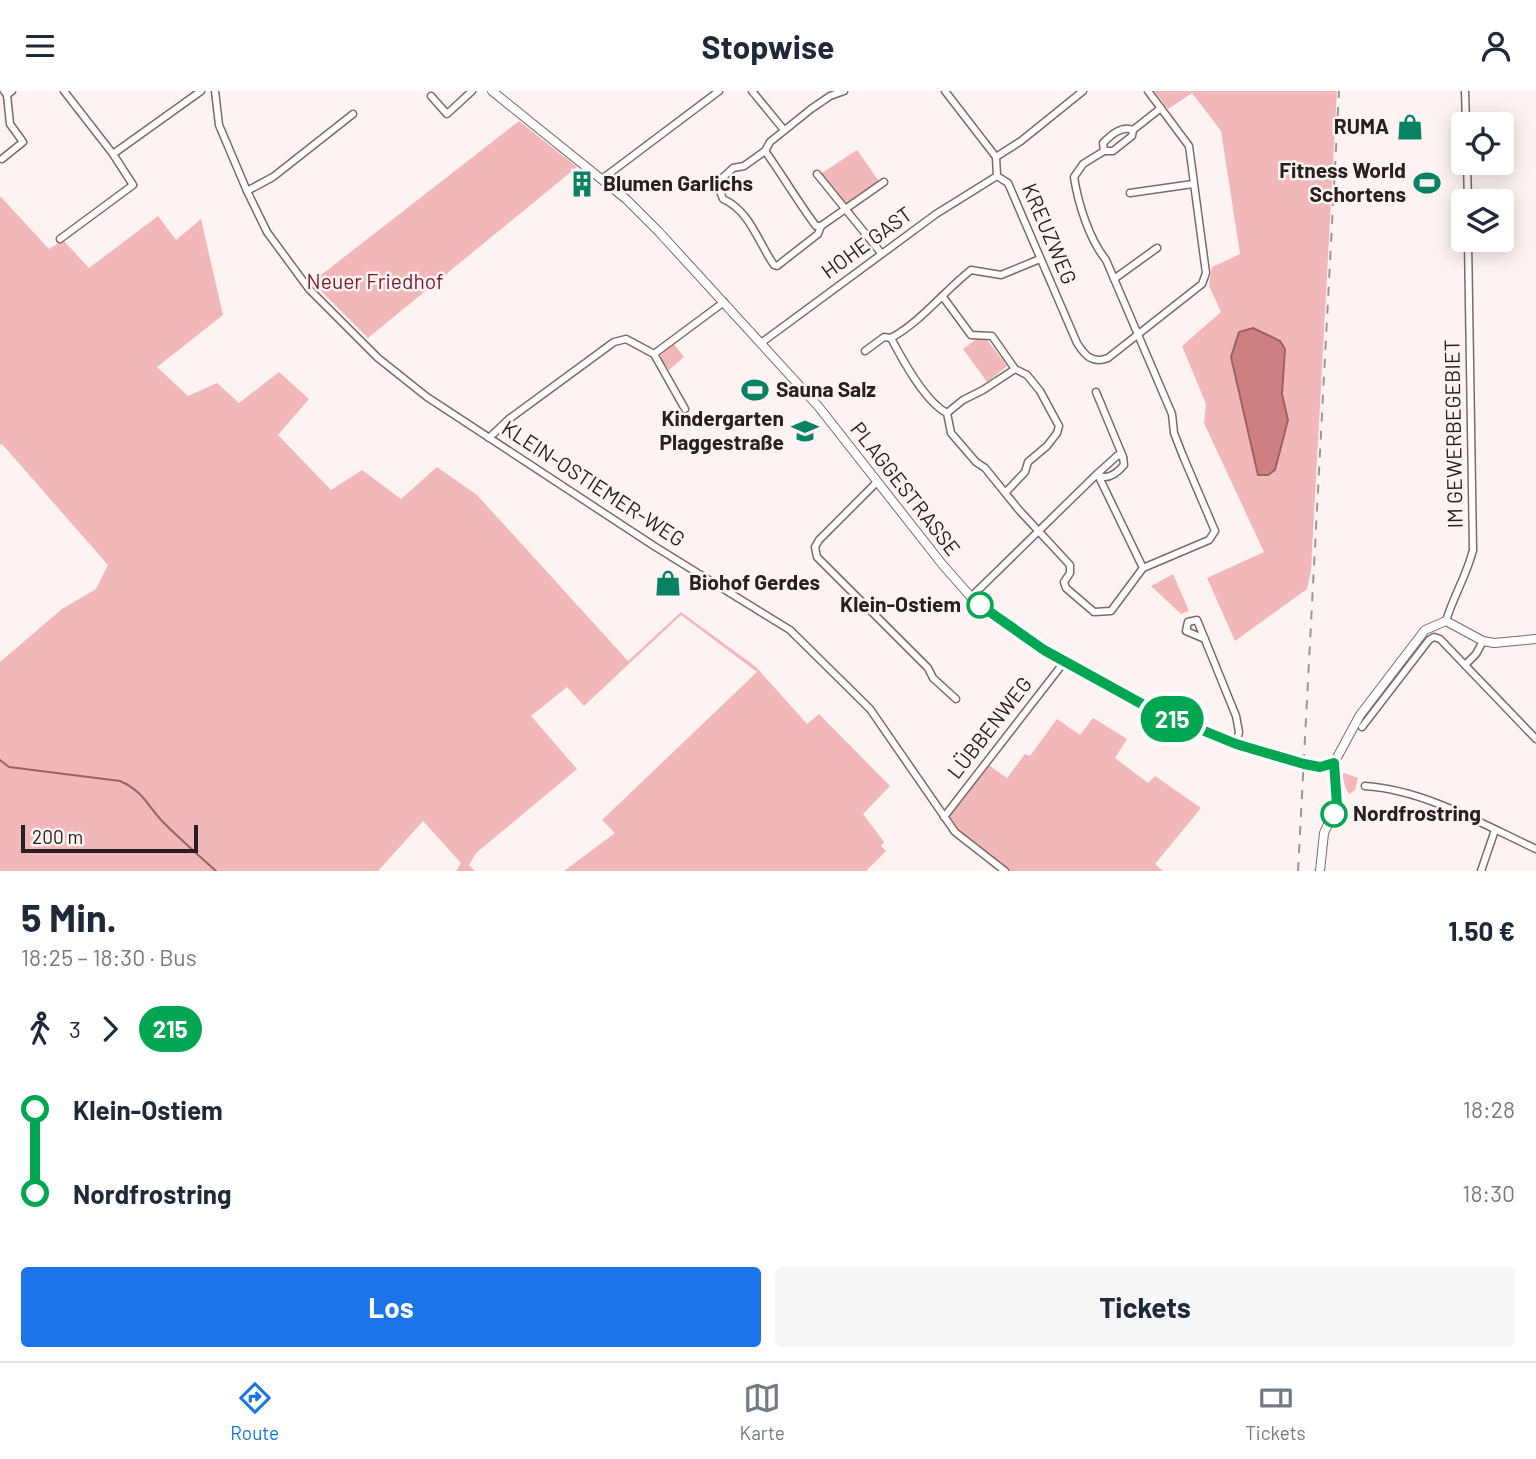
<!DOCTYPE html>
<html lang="de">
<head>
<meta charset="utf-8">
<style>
  body { margin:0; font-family:Barlow,sans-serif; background:#f6f6f7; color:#1f2937; height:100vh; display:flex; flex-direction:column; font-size:26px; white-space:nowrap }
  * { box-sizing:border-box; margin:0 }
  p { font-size:23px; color:#747a83 }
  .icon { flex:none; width:38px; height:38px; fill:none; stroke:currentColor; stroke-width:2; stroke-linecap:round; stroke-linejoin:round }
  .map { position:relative; height:780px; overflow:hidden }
  .drawer { display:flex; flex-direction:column; background:#fff; flex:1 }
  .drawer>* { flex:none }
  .badge { padding:0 14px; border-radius:23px; font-size:24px; line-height:46px }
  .buttons { position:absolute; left:1451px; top:21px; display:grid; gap:14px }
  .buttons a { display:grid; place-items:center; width:63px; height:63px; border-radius:7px; background:#fff; box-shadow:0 4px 18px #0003; font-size:35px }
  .scale { position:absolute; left:21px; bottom:18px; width:177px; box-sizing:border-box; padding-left:7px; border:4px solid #282020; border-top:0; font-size:19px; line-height:24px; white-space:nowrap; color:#282020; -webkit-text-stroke:5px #fdf3f3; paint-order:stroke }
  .map>.badge { position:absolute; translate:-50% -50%; box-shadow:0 0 0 4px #fff }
  .legs { display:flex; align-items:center; gap:10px; height:77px; padding:0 21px; font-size:23px }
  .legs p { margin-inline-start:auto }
  .summary { display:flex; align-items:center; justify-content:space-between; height:119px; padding:0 21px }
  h1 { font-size:38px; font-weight:700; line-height:52px }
  .cta { display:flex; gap:14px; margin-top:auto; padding:14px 21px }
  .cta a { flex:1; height:80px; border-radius:7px; background:#1a73e8; color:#fff; font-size:28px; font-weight:700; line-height:80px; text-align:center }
  .cta a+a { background:#f6f6f7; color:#1f2937 }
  ul { padding:0 21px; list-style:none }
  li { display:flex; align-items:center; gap:24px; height:84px; font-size:26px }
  li i { display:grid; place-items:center; width:10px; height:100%; margin:0 9px; background:currentColor }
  li i::after { content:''; width:18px; height:18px; margin:-9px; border:5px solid; border-radius:50%; background:#fff }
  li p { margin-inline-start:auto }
  li:first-child i { background:linear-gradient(#0000 50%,currentColor 0) }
  li:last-child i { background:linear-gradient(currentColor 50%,#0000 0) }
  header { display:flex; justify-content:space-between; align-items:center; height:91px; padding:0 21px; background:#fff; font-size:32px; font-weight:700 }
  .dock { display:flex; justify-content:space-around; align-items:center; height:98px; border-top:2px solid #e0e1e3; background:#fff; font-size:19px; color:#747a83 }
  .dock a { display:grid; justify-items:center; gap:4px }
  .dock .active { color:#1a73e8 }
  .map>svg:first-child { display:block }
</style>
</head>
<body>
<header><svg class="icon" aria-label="menu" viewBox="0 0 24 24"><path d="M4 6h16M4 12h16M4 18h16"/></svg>Stopwise<svg class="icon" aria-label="person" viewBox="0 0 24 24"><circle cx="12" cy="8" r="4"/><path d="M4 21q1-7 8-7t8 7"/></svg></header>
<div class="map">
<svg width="1536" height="780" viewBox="0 0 1536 780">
  <rect width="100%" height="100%" fill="#fdf3f3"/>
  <!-- green -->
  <g fill="#f2b7b8">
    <polygon points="1154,0 1337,0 1311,479 1307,498 1235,550 1207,487 1264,461 1204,332 1206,313 1182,255 1221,221 1209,195 1212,176 1240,163 1221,40 1192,2 1168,18"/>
    <polygon points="519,30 577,76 368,247 312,191"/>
    <polygon points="857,59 879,90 844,115 819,84"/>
    <polygon points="0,105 49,158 63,149 89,177 158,125 176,149 201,128 223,224 157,276 188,305 217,292 239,312 279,281 309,308 278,344 331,399 362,379 401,408 437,376 477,404 628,570 681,521 756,576 807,633 819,623 890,695 863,723 884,751 881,755 886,760 866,780 564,780 615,742 602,729 757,581 681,524 584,615 567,596 531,625 577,678 476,762 469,774 475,780 456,780 461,772 423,730 378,780 0,780 0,571 62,518 96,498 108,474 2,353 0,354"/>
    <polygon points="978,247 987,249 1007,275 987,291 963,258"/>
    <polygon points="674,253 684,266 669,279 661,269 661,264"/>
    <polygon points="1173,483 1189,520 1181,523 1151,495"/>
    <polygon points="1093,627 1127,648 1115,667 1148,692 1155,685 1201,717 1155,773 1163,780 1007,780 965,747 947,725 987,673 1007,687 1025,663 1030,665 1057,628 1080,644"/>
    <polygon points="1344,682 1358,687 1355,699 1349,703 1346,698 1342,684"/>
  </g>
  <!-- water -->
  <polygon fill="#ce7f81" stroke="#9c6264" stroke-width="2" points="1253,237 1280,250 1285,258 1282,303 1288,329 1275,379 1268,384 1258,384 1231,266 1239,241"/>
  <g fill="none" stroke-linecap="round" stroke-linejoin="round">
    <!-- stream -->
    <path stroke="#9c6264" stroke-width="2" d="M0,669L9,676L120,690C143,700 147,714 163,731C180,748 198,764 216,780"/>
    <!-- minor casing -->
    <g stroke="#7e6969" stroke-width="9">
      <g id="minor">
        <polyline points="4,0 7,4 12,0"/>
        <polyline points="215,0 219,34 247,100 267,141 309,198 378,267 427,306 654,455 790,539 870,618 955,741 1005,780"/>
        <polyline points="752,0 784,39"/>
        <path d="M844,0L830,5L811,18L770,51L765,60L744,75L733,77L717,92L723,108C750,120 758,151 774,174L777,175L818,143L821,135L884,91"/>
        <path d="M945,0L996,66L997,85L1008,92L1077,252C1085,265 1093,273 1108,267L1202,193L1206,182L1189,55L1148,0"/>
        <polyline points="1465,0 1466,33"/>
        <polyline points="431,5 447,23 472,0"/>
        <path d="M765,60C783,85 798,111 816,135H821"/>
        <path d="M1104,60L1103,52C1111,44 1122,34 1133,39"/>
        <polyline points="113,63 201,0"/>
        <polyline points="996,66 1021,50 1083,0"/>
        <polyline points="2,68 23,51 10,33 7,4"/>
        <polyline points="1467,72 1468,110"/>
        <polyline points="817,83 881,162"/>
        <polyline points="602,88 719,0"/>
        <polyline points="247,100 273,86 353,23"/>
        <polyline points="1130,102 1193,93"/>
        <polyline points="60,148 133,94 113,63 64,0"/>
        <path d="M1040,168L1001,184L971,179C944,200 922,230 891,247C902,268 925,311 947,322L951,342L976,371L985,377L1019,419L1070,474V482L1064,491L1066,497L1094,521L1111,520L1143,477"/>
        <polyline points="1114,188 1157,157"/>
        <polyline points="943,206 971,244 992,245 1015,278 1027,284 1040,300 1059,335 1057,342 1047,355 1028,371 1025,381 1006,401"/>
        <polyline points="761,252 936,123 997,85"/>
        <polyline points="865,260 884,246 891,247"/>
        <polyline points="654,263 685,318"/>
        <polyline points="1096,301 1123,366"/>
        <polyline points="947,322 963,309 983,299 1015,278"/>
        <polyline points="489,347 509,328 614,251 626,248 654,263 724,211"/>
        <path d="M1099,386L1143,477L1209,449L1215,440L1183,365L1174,342L1172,323L1106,169C1089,148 1078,112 1074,86L1083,73L1104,60H1113L1132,45L1133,39L1161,17"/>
        <polyline points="877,391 819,449 815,456 817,466 928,577 933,587 956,608"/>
        <path d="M971,506L1097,383L1118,364L1123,366L1124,374C1117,382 1108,390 1098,384"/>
        <path d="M1446,530C1453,506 1467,484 1473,459L1468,149"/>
        <polyline points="1205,548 1186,540 1188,531 1197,529 1236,625 1239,641 1236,653"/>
        <polyline points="1465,574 1476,563 1483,550"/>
        <polyline points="1362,636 1429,549 1434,546 1440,548 1536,648"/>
        <path d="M1365,695C1425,699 1482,733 1536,758"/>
        <polyline points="944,726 1065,570"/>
        <polyline points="1481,780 1495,739"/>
      </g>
    </g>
    <!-- tertiary casing -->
    <g stroke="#7e6969" stroke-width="10">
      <g id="tertiary">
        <polyline points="492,0 626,108 659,141 818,315 942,473 971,506 989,521 1044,559 1151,618 1187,634 1236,653 1304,673 1320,676 1334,672"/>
        <polyline points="1334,672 1360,624 1425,539 1446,530 1483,550 1494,552 1536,548"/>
        <polyline points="1320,780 1324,742 1337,714 1334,672"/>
      </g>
    </g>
    <!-- minor -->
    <use href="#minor" stroke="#fff" stroke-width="6"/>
    <!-- tertiary -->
    <use href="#tertiary" stroke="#fff" stroke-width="8"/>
    <!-- rail -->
    <polyline stroke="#9d9494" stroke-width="2" stroke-dasharray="9 9" stroke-linecap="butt" points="1298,780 1339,0"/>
  </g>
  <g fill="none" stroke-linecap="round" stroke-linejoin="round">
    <!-- line-1 casing -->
    <g stroke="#fff" stroke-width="16">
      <polyline id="line-1" points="980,514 1044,559 1151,618 1236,653 1304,673 1320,676 1334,672 1337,714 1334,723"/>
    </g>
    <!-- line-1 -->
    <use href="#line-1" stroke="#00a651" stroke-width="10"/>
  </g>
  <!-- icons -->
  <defs>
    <g id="shop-bare" transform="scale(2.1)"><path d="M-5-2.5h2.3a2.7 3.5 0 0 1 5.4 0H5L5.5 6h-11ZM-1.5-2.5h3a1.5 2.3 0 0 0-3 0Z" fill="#078262" stroke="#fdf3f3" stroke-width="2.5" paint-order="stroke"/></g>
    <g id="stadium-bare" transform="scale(2.1)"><path d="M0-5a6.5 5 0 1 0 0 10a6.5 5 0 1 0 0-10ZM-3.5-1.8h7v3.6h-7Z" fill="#078262" stroke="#fdf3f3" stroke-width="2.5" paint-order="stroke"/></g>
    <g id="building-bare" transform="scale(2.1)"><path d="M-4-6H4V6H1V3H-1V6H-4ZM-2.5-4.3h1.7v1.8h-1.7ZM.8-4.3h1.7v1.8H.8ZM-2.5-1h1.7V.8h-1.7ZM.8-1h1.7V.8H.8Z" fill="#078262" stroke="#fdf3f3" stroke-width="2.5" paint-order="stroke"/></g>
    <g id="school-bare" transform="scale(2.1)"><path d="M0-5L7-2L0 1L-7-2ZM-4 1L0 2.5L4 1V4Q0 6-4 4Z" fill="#078262" stroke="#fdf3f3" stroke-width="2.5" paint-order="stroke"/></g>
  </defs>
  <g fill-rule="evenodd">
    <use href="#shop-bare" x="1410" y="36"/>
    <use href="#stadium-bare" x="1427" y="92"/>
    <use href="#building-bare" x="582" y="93"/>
    <use href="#stadium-bare" x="755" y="299"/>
    <use href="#school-bare" x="805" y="340"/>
    <use href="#shop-bare" x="668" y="492"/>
  </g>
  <!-- markers -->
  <g fill="#fff" stroke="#00a651" stroke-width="3.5">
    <circle cx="980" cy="514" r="12"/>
    <circle cx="1334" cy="723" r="12"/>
  </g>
  <g text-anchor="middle" stroke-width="5" stroke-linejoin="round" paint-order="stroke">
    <!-- poi labels -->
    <g font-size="21" font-weight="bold" fill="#282020" stroke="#fdf3f3" text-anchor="end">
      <text x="1389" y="43">RUMA</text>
      <text x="1406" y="87">Fitness World<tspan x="1406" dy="24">Schortens</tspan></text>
      <text x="603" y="100" text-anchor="start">Blumen Garlichs</text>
      <text x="776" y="306" text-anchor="start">Sauna Salz</text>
      <text x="784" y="335">Kindergarten<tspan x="784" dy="24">Plaggestraße</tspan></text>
      <text x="689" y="499" text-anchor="start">Biohof Gerdes</text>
    </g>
    <!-- street labels -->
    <g font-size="21" fill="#282020" stroke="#fdf3f3">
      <text transform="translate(1049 143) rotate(67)" y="7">KREUZWEG</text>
      <text transform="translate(867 152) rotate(-36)" y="7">HOHE GAST</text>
      <text transform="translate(1454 343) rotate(-91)" y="7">IM GEWERBEGEBIET</text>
      <text transform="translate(593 393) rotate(33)" y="7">KLEIN-OSTIEMER-WEG</text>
      <text transform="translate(905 398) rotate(52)" y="7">PLAGGESTRASSE</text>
      <text transform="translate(990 637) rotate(-52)" y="7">LÜBBENWEG</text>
    </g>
    <!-- park labels -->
    <g font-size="21" fill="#791a29" stroke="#fdf3f3">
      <text x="375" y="198">Neuer Friedhof</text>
    </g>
    <!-- stop labels -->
    <g font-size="21" font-weight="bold" fill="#282020" stroke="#fdf3f3" text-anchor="end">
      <text x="961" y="521">Klein-Ostiem</text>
      <text x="1353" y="730" text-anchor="start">Nordfrostring</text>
    </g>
  </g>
</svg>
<div class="buttons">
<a><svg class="icon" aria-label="locate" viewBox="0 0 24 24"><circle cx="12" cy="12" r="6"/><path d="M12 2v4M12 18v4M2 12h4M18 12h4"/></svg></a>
<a><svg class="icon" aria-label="layers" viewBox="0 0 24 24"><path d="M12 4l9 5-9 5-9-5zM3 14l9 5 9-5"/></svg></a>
</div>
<div class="scale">200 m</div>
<b class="badge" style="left:1172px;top:628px;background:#00a651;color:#fff">215</b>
</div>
<section class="drawer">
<div class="summary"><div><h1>5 Min.</h1><p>18:25 – 18:30 · Bus</p></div><b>1.50 €</b></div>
<div class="legs"><svg class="icon" aria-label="walk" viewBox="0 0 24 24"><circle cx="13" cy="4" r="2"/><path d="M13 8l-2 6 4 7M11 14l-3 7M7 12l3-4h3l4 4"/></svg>3<svg class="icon" aria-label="forward" viewBox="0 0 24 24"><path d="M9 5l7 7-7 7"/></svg><b class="badge" style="background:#00a651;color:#fff">215</b></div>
<ul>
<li><i style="color:#00a651"></i><b>Klein-Ostiem</b><p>18:28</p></li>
<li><i style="color:#00a651"></i><b>Nordfrostring</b><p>18:30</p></li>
</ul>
<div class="cta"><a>Los</a><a>Tickets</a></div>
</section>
<nav class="dock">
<a class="active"><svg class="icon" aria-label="directions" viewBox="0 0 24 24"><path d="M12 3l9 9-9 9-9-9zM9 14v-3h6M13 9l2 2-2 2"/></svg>Route</a>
<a><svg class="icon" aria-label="map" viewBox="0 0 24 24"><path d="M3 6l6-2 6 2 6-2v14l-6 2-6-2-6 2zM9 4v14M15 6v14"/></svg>Karte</a>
<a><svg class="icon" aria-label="tickets" viewBox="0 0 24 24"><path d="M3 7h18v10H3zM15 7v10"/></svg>Tickets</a>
</nav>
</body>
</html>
